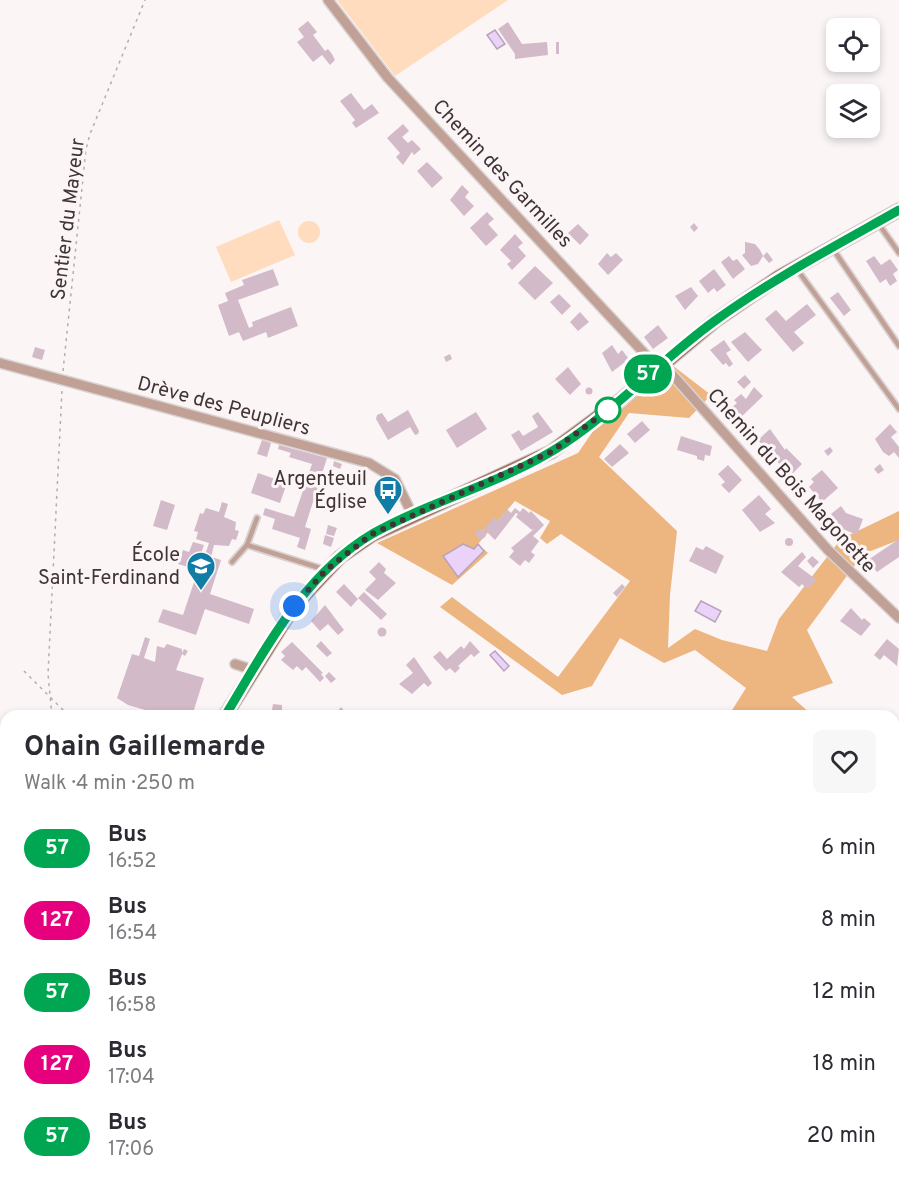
<!DOCTYPE html>
<html lang="en">
<head>
<meta charset="utf-8">
<style>
  body { margin:0; font-family:Overpass,sans-serif; background:#f7f7f7; color:#2b2b33; height:100vh; display:flex; flex-direction:column; font-size:22px; white-space:nowrap }
  * { box-sizing:border-box; margin:0 }
  p { font-size:20px; color:#7c7c81 }
  .icon { flex:none; width:33px; height:33px; fill:none; stroke:currentColor; stroke-width:2; stroke-linecap:round; stroke-linejoin:round }
  .map { position:relative; flex:1; overflow:hidden }
  .details { position:absolute; left:0px; top:710px; width:900px; height:476px; display:flex; flex-direction:column; background:#fff; border-radius:18px 18px 0 0; box-shadow:0 3px 9px #0003 }
  .details>* { flex:none }
  .badge { padding:0 12px; border-radius:20px; font-size:21px; line-height:39px }
  .fabs { position:absolute; left:826px; top:18px; display:grid; gap:12px }
  .fabs a { display:grid; place-items:center; width:54px; height:54px; border-radius:9px; background:#fff; box-shadow:0 3px 9px #0003; font-size:30px }
  .you { position:absolute; width:30px; height:30px; margin:-15px; border:4px solid #fff; border-radius:50%; background:#1a73e8; box-shadow:0 0 0 9px #1a73e833 }
  .map>.badge { position:absolute; translate:-50% -50%; box-shadow:0 0 0 3px #fff }
  .round { display:grid; place-items:center; flex:none; width:63px; height:63px; border-radius:9px; background:#f7f7f7 }
  .headline { display:flex; align-items:center; justify-content:space-between; height:102px; padding:0 24px }
  h1 { font-size:28px; font-weight:700; line-height:45px }
  ul { padding:0; list-style:none }
  li { display:flex; align-items:center; gap:18px; height:72px; padding:0 24px }
  li div { flex:1 }
  li b { display:block; font-size:22px }
  li em { font-style:normal }
  li .badge { min-width:66px; font-weight:700; text-align:center }
  .map>svg:first-child { display:block }
</style>
</head>
<body>
<div class="map">
<svg width="899" height="1184" viewBox="0 0 899 1184">
  <rect width="100%" height="100%" fill="#fbf5f6"/>
  <!-- green -->
  <g fill="#ffdcbd">
    <polygon points="337,0 508,0 395,76"/>
    <polygon points="279,220 295,255 231,282 216,247"/>
    <circle cx="309" cy="232" r="11"/>
    <polygon points="899,1066 899,1146 894,1149 894,1068"/>
    <polygon points="677,1179 845,1179 839,1184 669,1184"/>
  </g>
  <!-- forest -->
  <polygon fill="#edb580" points="659,355 711,395 689,418 629,413 599,457 677,531 670,595 668,648 695,629 722,640 767,651 779,619 841,539 899,511 899,540 863,554 807,630 833,683 792,697 812,715 729,715 746,688 695,650 664,663 620,638 592,686 562,695 440,607 452,597 558,677 630,581 561,534 547,544 540,538 550,521 515,501 478,544 488,553 452,585 377,543 578,453 607,411"/>
  <!-- water -->
  <g fill="#ebd2f8" stroke="#b8a3be" stroke-width="1.5">
    <polygon points="495,30 505,44 497,49 487,35"/>
    <polygon points="463,544 474,549 478,544 484,551 458,577 443,556"/>
    <polygon points="701,601 721,611 715,622 695,611"/>
    <polygon points="495,651 509,666 504,671 490,655"/>
  </g>
  <!-- building -->
  <g fill="#d3bac9">
    <polygon points="308,21 317,32 313,35 325,51 328,49 332,54 335,60 330,65 322,55 313,62 297,42 304,37 298,29"/>
    <polygon points="508,22 522,44 547,42 548,55 515,59 515,54 498,29"/>
    <rect x="556" y="42" width="3" height="12"/>
    <polygon points="351,93 364,110 372,104 379,113 356,128 352,123 355,120 340,101"/>
    <polygon points="403,124 409,131 402,137 408,143 412,140 421,149 414,155 412,152 403,165 396,157 400,153 387,138"/>
    <polygon points="427,162 443,178 432,188 417,171"/>
    <polygon points="462,185 469,192 465,197 474,206 464,216 450,200"/>
    <polygon points="487,212 494,219 488,224 498,235 486,246 470,228"/>
    <polygon points="694,223 698,228 694,232 690,227"/>
    <polygon points="578,224 589,235 580,245 568,233"/>
    <polygon points="515,234 523,243 518,247 526,256 512,270 507,264 511,261 500,250"/>
    <polygon points="745,242 755,244 760,250 763,256 758,264 751,266 742,255 745,253"/>
    <polygon points="767,252 773,260 769,263 763,256"/>
    <polygon points="607,253 611,257 616,253 623,260 608,275 598,264"/>
    <polygon points="729,256 733,261 737,259 745,269 733,279 721,262"/>
    <polygon points="874,256 881,265 890,259 898,270 893,274 897,281 890,286 886,279 880,283 866,261"/>
    <polygon points="535,266 553,283 535,300 518,283"/>
    <polygon points="273,269 279,285 238,300 249,328 253,326 252,322 291,307 298,326 268,338 266,332 243,341 239,332 229,336 218,305 228,301 225,293 244,285 242,280"/>
    <polygon points="714,269 726,285 717,292 714,288 708,293 699,281"/>
    <polygon points="691,287 698,296 685,310 675,296"/>
    <polygon points="838,292 851,310 844,316 830,298"/>
    <polygon points="559,294 571,306 562,315 550,302"/>
    <polygon points="807,304 816,315 794,332 804,343 793,352 765,319 776,310 786,321"/>
    <polygon points="580,312 589,322 578,331 570,322"/>
    <polygon points="658,325 668,338 653,349 644,337"/>
    <polygon points="745,332 762,350 748,362 731,342"/>
    <polygon points="724,340 731,350 726,353 733,364 729,367 726,363 723,365 710,350"/>
    <polygon points="612,345 618,354 622,350 629,359 612,372 602,353"/>
    <polygon points="35,347 45,350 42,360 32,357"/>
    <polygon points="450,354 452,359 446,362 444,357"/>
    <polygon points="568,367 581,384 570,395 555,379"/>
    <polygon points="745,375 751,382 744,389 737,382"/>
    <polygon points="754,387 763,396 738,420 729,410 737,403 734,400 741,394 746,399"/>
    <circle cx="589" cy="391" r="3.5"/>
    <polygon points="408,410 419,431 418,434 415,435 410,427 388,440 376,419 377,415 382,413 388,422"/>
    <polygon points="476,412 487,429 457,448 446,430"/>
    <polygon points="538,412 553,432 521,451 511,435 519,430 523,436 538,427 532,416"/>
    <polygon points="642,421 650,430 635,443 627,434"/>
    <polygon points="890,424 897,432 891,437 899,447 899,458 894,452 889,456 883,452 875,439"/>
    <polygon points="770,429 785,450 786,448 802,464 790,476 758,440"/>
    <polygon points="681,436 712,446 710,456 705,455 704,461 697,459 697,456 677,450"/>
    <polygon points="262,440 271,443 267,457 257,454"/>
    <polygon points="620,444 629,453 612,467 604,459"/>
    <polygon points="279,445 327,458 305,527 311,529 305,550 297,547 300,538 272,529 275,519 263,515 265,508 294,517 312,464 289,457 291,453 278,449"/>
    <polygon points="830,447 833,451 828,456 824,451"/>
    <polygon points="334,461 342,464 340,469 333,466"/>
    <polygon points="880,464 884,470 878,474 874,469"/>
    <polygon points="728,465 742,480 729,493 721,485 725,482 718,474"/>
    <polygon points="822,470 838,488 822,502 809,487 814,482 811,479"/>
    <polygon points="258,473 287,483 280,503 251,493"/>
    <polygon points="759,495 771,509 765,514 775,523 760,532 742,510"/>
    <polygon points="161,500 175,505 167,530 153,526"/>
    <polygon points="222,502 228,504 224,517 236,522 235,530 239,531 236,540 232,539 229,546 214,545 211,557 221,560 210,594 254,609 249,624 205,609 196,635 158,622 163,609 183,615 198,570 178,564 183,550 189,552 193,542 204,545 200,556 205,555 209,543 196,539 198,532 194,531 200,513 203,514 206,508 219,512"/>
    <polygon points="841,506 846,513 863,519 857,535 843,529 838,532 835,525 838,523 831,514"/>
    <polygon points="515,508 520,512 523,508 529,513 531,511 544,525 533,536 539,541 531,552 535,555 529,563 525,560 520,566 509,557 514,551 511,548 534,529 532,530 516,517 518,514 516,513 495,540 484,529 494,517 498,521 507,509 511,513"/>
    <polygon points="328,525 337,528 334,536 326,534"/>
    <circle cx="481" cy="534" r="5"/>
    <polygon points="325,535 334,538 331,547 323,544"/>
    <circle cx="789" cy="542" r="4"/>
    <polygon points="899,539 899,557 877,572 868,560"/>
    <polygon points="706,546 724,556 716,574 689,561 696,547 703,550"/>
    <polygon points="802,552 806,557 798,566 817,580 807,589 802,584 799,587 781,572"/>
    <polygon points="812,556 819,562 813,568 807,561"/>
    <polygon points="379,562 386,569 384,573 396,583 378,600 365,590 376,579 369,572"/>
    <polygon points="344,584 358,599 351,607 336,592"/>
    <polygon points="622,584 625,587 617,597 613,593"/>
    <polygon points="364,592 387,614 381,620 358,598"/>
    <polygon points="325,605 344,630 338,635 328,624 320,631 311,621"/>
    <polygon points="851,608 862,620 864,618 871,624 861,636 840,621"/>
    <circle cx="382" cy="632" r="4.5"/>
    <polygon points="145,637 150,639 144,658 155,662 157,646 164,648 167,644 182,649 182,653 184,649 188,651 185,656 182,654 176,670 204,678 192,716 166,716 128,705 117,698 132,654 139,656"/>
    <polygon points="887,639 899,649 897,666 884,655 880,660 874,655"/>
    <polygon points="321,641 332,653 327,657 316,646"/>
    <polygon points="470,641 480,652 474,657 471,654 458,666 460,668 455,673 450,668 446,671 433,657 440,651 447,659 461,646 464,649"/>
    <polygon points="292,642 323,673 321,674 324,678 320,682 306,667 302,671 297,666 293,670 281,660 285,656 281,652"/>
    <polygon points="414,657 432,683 428,687 424,683 412,694 399,684 413,673 406,665"/>
    <polygon points="329,672 336,679 331,683 325,676"/>
    <polygon points="273,704 282,705 282,712 289,713 289,716 271,716"/>
    <polygon points="341,707 348,716 342,716 338,711"/>
    <polygon points="894,889 899,896 899,904 895,907 898,911 895,913"/>
    <polygon points="6,1077 6,1107 0,1102 0,1090 5,1085 1,1082"/>
    <polygon points="24,1179 27,1179 33,1184 21,1184"/>
    <polygon points="103,1179 125,1179 121,1184 109,1184"/>
  </g>
  <g fill="none" stroke-linecap="round" stroke-linejoin="round">
    <!-- lane casing -->
    <g stroke="#d9d2d3" stroke-width="8">
      <g id="lane">
        <polyline points="878,223 899,253"/>
        <polyline points="833,249 899,346"/>
        <polyline points="796,268 899,409"/>
        <polyline points="257,518 247,545 326,570"/>
        <polyline points="232,562 247,545"/>
      </g>
    </g>
    <!-- street casing -->
    <g stroke="#d9d2d3" stroke-width="12">
      <g id="street">
        <polyline points="328,0 388,78 657,367"/>
        <polyline points="0,363 369,463 395,479 413,516"/>
        <polyline points="662,363 828,550 899,618"/>
        <polyline points="235,664 253,670"/>
      </g>
    </g>
    <!-- secondary casing -->
    <g stroke="#d9d2d3" stroke-width="16">
      <g id="secondary">
        <polyline points="225,716 294,606 340,557 372,535 551,452 617,403 715,321 779,277 899,210"/>
        <polyline points="10,1184 13,1179"/>
      </g>
    </g>
    <!-- path -->
    <g stroke="#b6adaf" stroke-width="1.5" stroke-dasharray="3 4.5" stroke-linecap="butt">
      <polyline points="63,371 86,149 90,134 145,0"/>
      <polyline points="24,671 69,716"/>
      <polyline points="52,716 48,674 62,390"/>
    </g>
    <!-- lane -->
    <use href="#lane" stroke="#c1a096" stroke-width="4.5"/>
    <!-- street -->
    <use href="#street" stroke="#c1a096" stroke-width="9"/>
    <!-- secondary -->
    <use href="#secondary" stroke="#a57568" stroke-width="14"/>
  </g>
  <g fill="none" stroke-linecap="round" stroke-linejoin="round">
    <!-- line casing -->
    <g stroke="#fff" stroke-width="14">
      <path id="line" d="M225,716C265,650 303,575 372,534C434,499 505,483 565,443C619,407 663,358 716,320C774,278 837,245 899,210"/>
    </g>
    <!-- line -->
    <use href="#line" stroke="#00a651" stroke-width="9"/>
    <!-- walk -->
    <polyline stroke="#403436" stroke-width="6" stroke-dasharray="0 10.8" points="294,606 326,570 372,534 551,452 608,410"/>
  </g>
  <!-- icons -->
  <defs>
    <g id="bus-pin" transform="scale(1.5)"><path d="M0 17L-7.5 6A9.5 9.5 0 1 1 7.5 6Z" fill="#107da6" stroke="#fbf5f6"/><path d="M-5-6H5V4H4V6H2V4H-2V6H-4V4H-5ZM-3.5-4V0h7V-4ZM-3.5 1.2v1.5H-2V1.2ZM2 1.2v1.5H3.5V1.2Z" fill="#fff"/></g>
    <g id="school-pin" transform="scale(1.5)"><path d="M0 17L-7.5 6A9.5 9.5 0 1 1 7.5 6Z" fill="#107da6" stroke="#fbf5f6"/><path d="M0-5L7-2L0 1L-7-2ZM-4 1L0 2.5L4 1V4Q0 6-4 4Z" fill="#fff"/></g>
  </defs>
  <g fill-rule="evenodd">
    <use href="#bus-pin" x="388" y="490"/>
    <use href="#school-pin" x="201" y="566"/>
  </g>
  <!-- markers -->
  <circle fill="#fff" stroke="#00a651" stroke-width="3" cx="608" cy="410" r="12"/>
  <g text-anchor="middle" stroke-width="6" stroke-linejoin="round" paint-order="stroke">
    <!-- street labels -->
    <g font-size="20" fill="#403436" stroke="#fbf5f6">
      <text transform="translate(503 173) rotate(47)" y="7">Chemin des Garmilles</text>
      <text transform="translate(67 219) rotate(-83)" y="7">Sentier du Mayeur</text>
      <text transform="translate(224 405) rotate(15)" y="7">Drève des Peupliers</text>
      <text transform="translate(792 480) rotate(48)" y="7">Chemin du Bois Magonette</text>
    </g>
    <!-- poi labels -->
    <g font-size="20" fill="#403436" stroke="#fbf5f6" text-anchor="end">
      <text x="367" y="485">Argenteuil<tspan x="367" dy="23">Église</tspan></text>
      <text x="180" y="561">École<tspan x="180" dy="23">Saint-Ferdinand</tspan></text>
    </g>
  </g>
</svg>
<div class="fabs">
<a><svg class="icon" aria-label="locate" viewBox="0 0 24 24"><circle cx="12" cy="12" r="6"/><path d="M12 2v4M12 18v4M2 12h4M18 12h4"/></svg></a>
<a><svg class="icon" aria-label="layers" viewBox="0 0 24 24"><path d="M12 4l9 5-9 5-9-5zM3 14l9 5 9-5"/></svg></a>
</div>
<div class="you" style="left:294px;top:606px"></div>
<b class="badge" style="left:648px;top:374px;background:#00a651;color:#fff">57</b>
<section class="details">
<div class="headline"><div><h1>Ohain Gaillemarde</h1><p>Walk · 4 min · 250 m</p></div><a class="round"><svg class="icon" aria-label="heart" viewBox="0 0 24 24"><path d="M12 20l-8-8c-3-5 5-10 8-4 3-6 11-1 8 4z"/></svg></a></div>
<ul>
<li><span class="badge" style="background:#00a651;color:#fff">57</span><div><b>Bus</b><p>16:52</p></div><em>6 min</em></li>
<li><span class="badge" style="background:#e6007e;color:#fff">127</span><div><b>Bus</b><p>16:54</p></div><em>8 min</em></li>
<li><span class="badge" style="background:#00a651;color:#fff">57</span><div><b>Bus</b><p>16:58</p></div><em>12 min</em></li>
<li><span class="badge" style="background:#e6007e;color:#fff">127</span><div><b>Bus</b><p>17:04</p></div><em>18 min</em></li>
<li><span class="badge" style="background:#00a651;color:#fff">57</span><div><b>Bus</b><p>17:06</p></div><em>20 min</em></li>
</ul>
</section>
</div>
</body>
</html>
